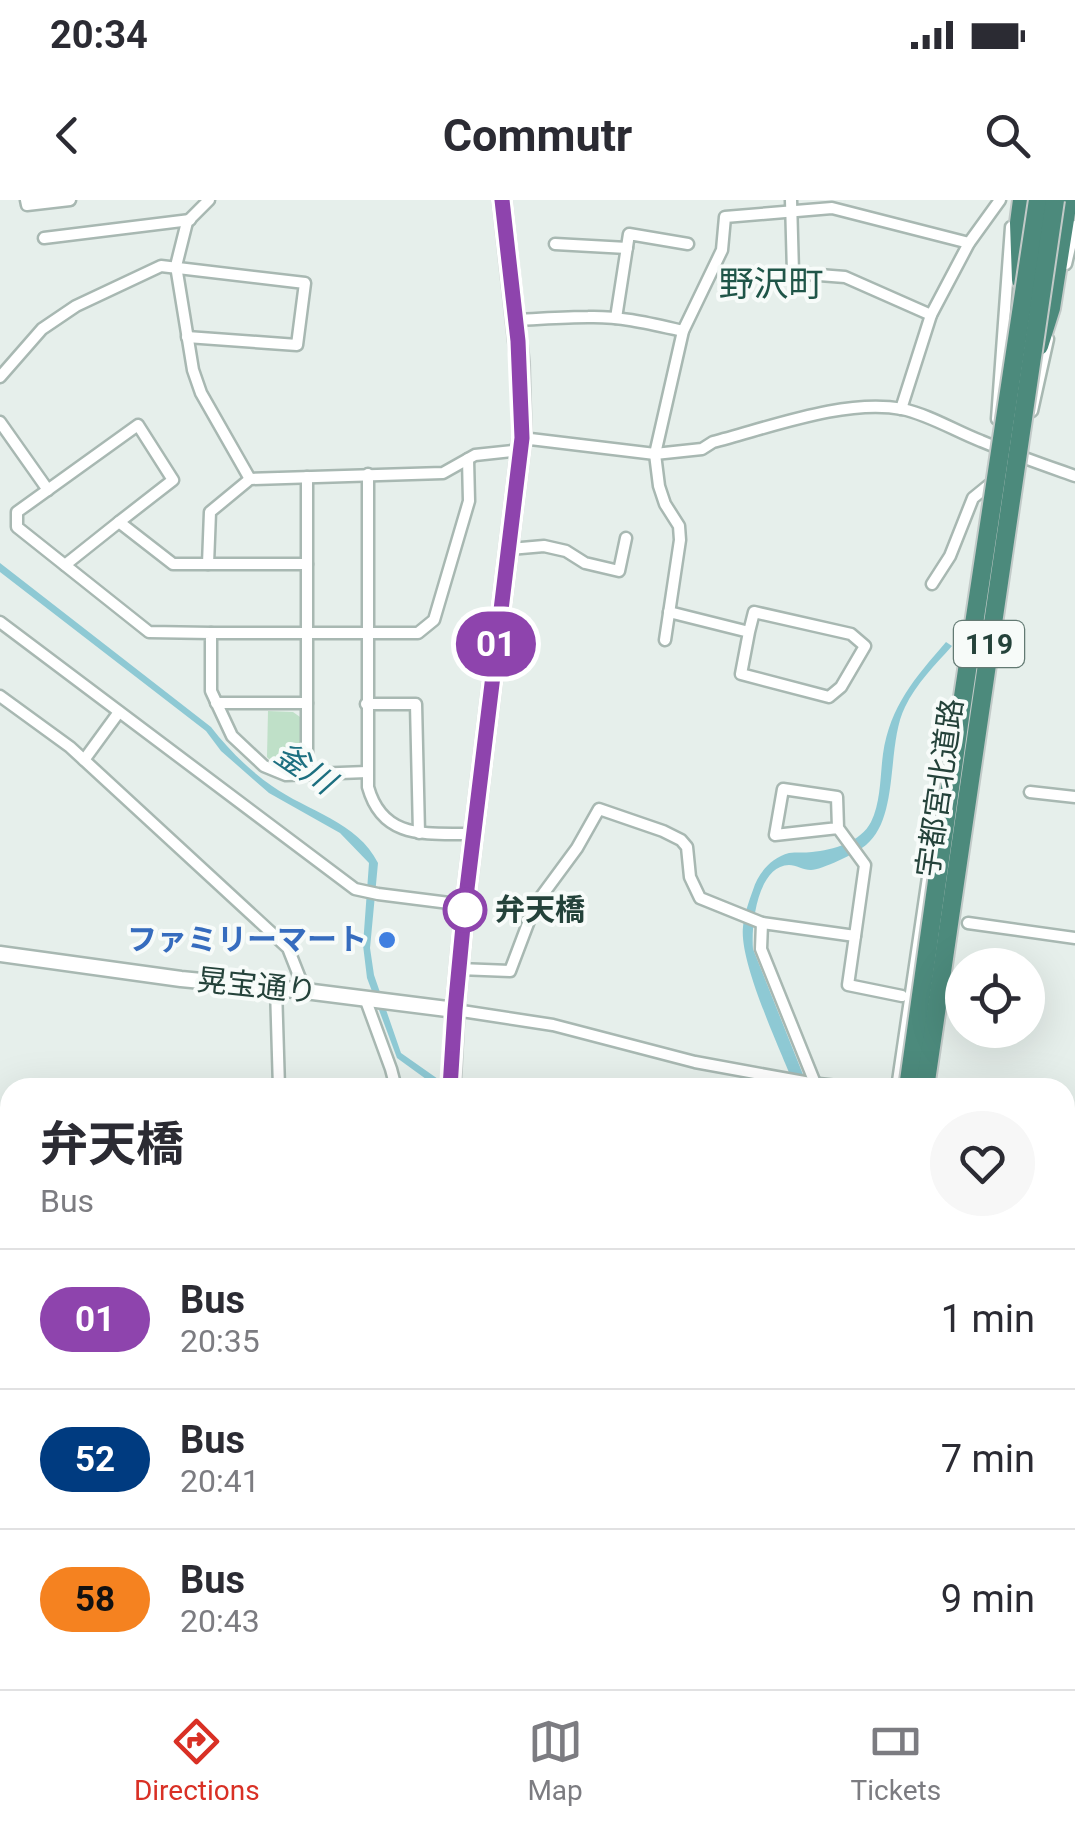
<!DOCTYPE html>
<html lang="en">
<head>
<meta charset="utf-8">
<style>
  body { margin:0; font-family:Roboto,"Noto Sans JP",sans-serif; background:#f7f7f7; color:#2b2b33; height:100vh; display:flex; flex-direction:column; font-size:38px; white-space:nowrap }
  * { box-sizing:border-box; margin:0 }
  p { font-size:32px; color:#7c7c81 }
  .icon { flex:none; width:55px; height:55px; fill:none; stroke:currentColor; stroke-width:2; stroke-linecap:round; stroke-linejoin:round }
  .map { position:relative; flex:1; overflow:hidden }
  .panel { position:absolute; left:0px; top:878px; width:1075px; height:612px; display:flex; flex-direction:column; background:#fff; border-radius:30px 30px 0 0; box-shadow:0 10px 40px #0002 }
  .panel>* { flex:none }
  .badge { padding:0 20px; border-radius:32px; font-size:35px; line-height:65px }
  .buttons { position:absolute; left:945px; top:748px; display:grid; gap:20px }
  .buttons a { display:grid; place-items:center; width:100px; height:100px; border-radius:50%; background:#fff; box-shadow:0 10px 40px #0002; font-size:50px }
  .map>.badge { position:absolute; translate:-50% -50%; box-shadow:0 0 0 5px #fff }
  .round { display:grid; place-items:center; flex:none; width:105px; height:105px; border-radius:52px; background:#f7f7f7 }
  .headline { display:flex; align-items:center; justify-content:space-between; height:170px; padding:0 40px }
  h1 { font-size:48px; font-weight:700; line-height:75px }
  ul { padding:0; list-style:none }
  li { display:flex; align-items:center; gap:30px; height:140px; padding:0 40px; border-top:2px solid #e1e1e2 }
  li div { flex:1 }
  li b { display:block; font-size:38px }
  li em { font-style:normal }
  li .badge { min-width:110px; font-weight:700; text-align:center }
  .status { display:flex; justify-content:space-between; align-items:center; height:70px; padding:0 50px; background:#fff; direction:ltr }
  .status svg { height:28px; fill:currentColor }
  header { display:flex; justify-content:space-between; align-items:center; height:130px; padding:0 40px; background:#fff; font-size:45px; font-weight:700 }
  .menu { display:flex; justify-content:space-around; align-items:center; height:140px; border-top:2px solid #e1e1e2; background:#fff; font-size:28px; color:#7c7c81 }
  .menu a { display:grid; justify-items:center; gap:5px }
  .menu .on { color:#d93025 }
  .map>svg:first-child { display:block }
</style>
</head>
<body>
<div class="status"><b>20:34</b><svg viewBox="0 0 49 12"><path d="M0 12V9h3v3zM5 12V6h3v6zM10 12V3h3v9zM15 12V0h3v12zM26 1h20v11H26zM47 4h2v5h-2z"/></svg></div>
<header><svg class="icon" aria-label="back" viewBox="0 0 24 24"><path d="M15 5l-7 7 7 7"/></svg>Commutr<svg class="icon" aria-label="search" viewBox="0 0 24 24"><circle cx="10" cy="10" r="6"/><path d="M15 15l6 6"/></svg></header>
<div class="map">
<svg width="1075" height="1489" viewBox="0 0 1075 1489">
  <rect width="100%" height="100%" fill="#e6efeb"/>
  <!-- green -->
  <polygon fill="#bfe0c8" points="268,511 293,512 300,517 300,558 294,563 272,562 267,557"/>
  <!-- water -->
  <g fill="#8ec9d4">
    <path d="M0,363L211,527C228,549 249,570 272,586C307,611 358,622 378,663L370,748L374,775L401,853L438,879L437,887L397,858L367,778L363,745L369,663L340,633L269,593L221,551L206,531L0,372Z"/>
    <path d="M946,442L952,446C935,465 916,484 905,507C886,545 900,617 866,645C857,653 821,670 811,670C803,670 796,665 789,665C757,666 751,726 753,749L808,887H795C781,851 739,763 743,727C744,715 749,701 753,690C758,673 771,658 789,653C796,652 805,653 812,652C833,650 861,642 871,622C881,602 880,576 883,554C890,506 915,478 946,442Z"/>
  </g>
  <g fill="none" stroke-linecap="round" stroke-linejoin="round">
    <!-- minor casing -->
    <g stroke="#a8b8b2" stroke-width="15">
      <g id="minor">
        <polyline points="26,0 27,5 70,0"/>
        <polyline points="209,0 187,22 176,66 193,170 201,193 250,279"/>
        <polyline points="791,0 793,73 845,77 931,115"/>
        <polyline points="44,38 190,20"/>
        <polyline points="555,44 627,48"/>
        <polyline points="1066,64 1075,26"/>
        <polyline points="616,118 629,34 688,44"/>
        <path d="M516,120C540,119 565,117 588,117C621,116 652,124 683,131"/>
        <polyline points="0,177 42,129 76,106 161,66 305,83 297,145 187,137"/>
        <polyline points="901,209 931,115 969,43 1000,0"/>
        <polyline points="1032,211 1048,139"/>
        <polyline points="997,219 1011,27"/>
        <polyline points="0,222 48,290"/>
        <path d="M522,238L655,254L702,249L713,242C768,228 846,198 902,209C930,215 955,231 981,241C1012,254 1044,265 1075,276"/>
        <path d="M368,274V587C383,641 428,633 473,634"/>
        <polyline points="307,277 307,574"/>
        <polyline points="510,349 544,346 566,351 585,363 619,371 626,338"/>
        <polyline points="208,364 307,364"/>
        <polyline points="65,365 119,322"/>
        <polyline points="932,384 950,356 973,298 989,285"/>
        <polyline points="669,412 749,432 741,474 829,497 841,487 865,446 851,434 754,412 749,432"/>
        <polyline points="0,422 355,689 378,694 465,705"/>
        <polyline points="211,433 418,433 434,420 469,301 468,259"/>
        <polyline points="665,440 680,340 679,326 665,304 659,286 655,254 683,131 722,50 725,17 832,8 969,43"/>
        <polyline points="0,496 70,547 288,748 305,791"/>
        <polyline points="216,503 307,503"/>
        <polyline points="366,504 416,504 419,633"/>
        <polyline points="84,560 119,512"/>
        <polyline points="367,572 286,575 264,566 232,536 211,491 211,433 149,432 17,327 17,312 138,225 173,280 119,322 173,364 208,364 210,312 250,279 443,273 475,255 521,250"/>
        <polyline points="1030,592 1075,597"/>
        <polyline points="968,723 1075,738"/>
        <polyline points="855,736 848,785 902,796"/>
        <polyline points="459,769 510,771 535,705 577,648 599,609 663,631 681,640 687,647 690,677 700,698 762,723"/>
        <polyline points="276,788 279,888"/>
        <polyline points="365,798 391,869 396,888"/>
        <polyline points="455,810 553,825 695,862 810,883 855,888"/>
        <polyline points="817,888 761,749 762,723 855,736 865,665 838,628 837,597 783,589 775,635 838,628"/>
        <polyline points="897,888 937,616"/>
        <polyline points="1065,923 1075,925"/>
        <polyline points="0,1002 10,1001"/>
        <polyline points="0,1311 10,1311"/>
        <polyline points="0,1455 10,1454"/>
        <polyline points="181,1480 189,1487 234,1488"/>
        <polyline points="298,1480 298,1489"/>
        <polyline points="468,1480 469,1489"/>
        <polyline points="519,1480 520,1489"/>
        <polyline points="789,1480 796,1489"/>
        <polyline points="930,1480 931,1489"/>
        <polyline points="709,1489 720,1480"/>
      </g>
    </g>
    <!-- tertiary casing -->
    <g stroke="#a8b8b2" stroke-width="19">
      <g id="tertiary">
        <polyline points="0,754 181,779 305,791 455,810"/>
        <polyline points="677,1480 686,1489"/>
      </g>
    </g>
    <!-- trunk casing -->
    <g stroke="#c2cac8" stroke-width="22">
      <g id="trunk">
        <polyline points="1021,80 1019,23 1022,0"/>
        <polyline points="1039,146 1051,108 1068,0"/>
        <polyline points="451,888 455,810 465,705 522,238 520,162 502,0"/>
        <polyline points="498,1480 498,1489"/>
        <polyline points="899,1480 900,1489"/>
        <polyline points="916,1480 917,1489"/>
      </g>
    </g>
    <!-- minor -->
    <use href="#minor" stroke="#fff" stroke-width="10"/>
    <!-- tertiary -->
    <use href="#tertiary" stroke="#fff" stroke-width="14"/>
    <!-- trunk -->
    <use href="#trunk" stroke="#4c8a7c" stroke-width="18"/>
    <!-- trunk-bridge casing -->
    <g stroke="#c2cac8" stroke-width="22" stroke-linecap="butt">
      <g id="trunk-bridge">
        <polyline points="908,888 961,510 1038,0"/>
        <polyline points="925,888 1055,0"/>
      </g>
    </g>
    <!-- trunk-bridge -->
    <use href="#trunk-bridge" stroke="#4c8a7c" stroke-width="18"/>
  </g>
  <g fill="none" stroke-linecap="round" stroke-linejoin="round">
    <!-- line casing -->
    <g stroke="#fff" stroke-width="22">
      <polyline id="line" points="450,888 455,810 465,705 522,238 518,141 502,0"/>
    </g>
    <!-- line -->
    <use href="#line" stroke="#8e44ad" stroke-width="15"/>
  </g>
  <!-- markers -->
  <circle fill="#fff" stroke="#8e44ad" stroke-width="5" cx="465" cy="710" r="20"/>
  <circle fill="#3f7fe0" stroke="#f7fbf9" stroke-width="4" cx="387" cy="740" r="10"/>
  <g text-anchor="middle" stroke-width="8" stroke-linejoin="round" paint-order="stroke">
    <!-- shield labels -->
    <rect fill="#f7fbf9" stroke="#637a73" stroke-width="2.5" x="954" y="421" width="70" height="46" rx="8"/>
    <g font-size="28" font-weight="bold" fill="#24423a">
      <text x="989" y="454">119</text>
    </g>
    <!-- street labels -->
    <g font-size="30" fill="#24423a" stroke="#f7fbf9">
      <text transform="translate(940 588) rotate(-82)" y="10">宇都宮北道路</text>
      <text transform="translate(257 786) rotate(6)" y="10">晃宝通り</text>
    </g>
    <!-- stop labels -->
    <g font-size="30" font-weight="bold" fill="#24423a" stroke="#f7fbf9" text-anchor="start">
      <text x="495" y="720">弁天橋</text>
    </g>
    <!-- shop labels -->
    <g font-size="30" font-weight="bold" fill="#366cbe" stroke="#f7fbf9" text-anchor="end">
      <text x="367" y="750">ファミリーマート</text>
    </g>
    <!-- water labels -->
    <g font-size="32" font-style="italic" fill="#1c6f80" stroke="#f7fbf9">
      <text transform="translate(305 568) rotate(34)" y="11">釜川</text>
    </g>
    <!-- quarter labels -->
    <g font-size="35" fill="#1f5548" stroke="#f7fbf9">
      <text x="771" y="96">野沢町</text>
    </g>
  </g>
</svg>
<div class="buttons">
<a><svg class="icon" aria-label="locate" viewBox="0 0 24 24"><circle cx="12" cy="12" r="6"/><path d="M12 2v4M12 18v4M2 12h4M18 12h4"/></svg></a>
</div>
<b class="badge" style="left:496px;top:444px;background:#8e44ad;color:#fff">01</b>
<section class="panel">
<div class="headline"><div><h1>弁天橋</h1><p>Bus</p></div><a class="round"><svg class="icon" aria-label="heart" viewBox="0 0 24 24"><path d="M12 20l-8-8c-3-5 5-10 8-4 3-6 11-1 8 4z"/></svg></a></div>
<ul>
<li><span class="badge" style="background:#8e44ad;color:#fff">01</span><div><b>Bus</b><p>20:35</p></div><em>1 min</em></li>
<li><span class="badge" style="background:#003b80;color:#fff">52</span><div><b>Bus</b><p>20:41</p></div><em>7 min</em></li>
<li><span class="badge" style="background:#f58220;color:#111">58</span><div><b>Bus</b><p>20:43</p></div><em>9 min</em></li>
</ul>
</section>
</div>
<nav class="menu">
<a class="on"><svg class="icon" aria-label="directions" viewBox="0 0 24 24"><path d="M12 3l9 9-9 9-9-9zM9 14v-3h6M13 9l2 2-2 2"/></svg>Directions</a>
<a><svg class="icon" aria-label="map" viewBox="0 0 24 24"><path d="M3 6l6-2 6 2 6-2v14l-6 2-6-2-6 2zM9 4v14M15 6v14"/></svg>Map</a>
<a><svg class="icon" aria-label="tickets" viewBox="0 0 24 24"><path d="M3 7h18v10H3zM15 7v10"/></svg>Tickets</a>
</nav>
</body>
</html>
